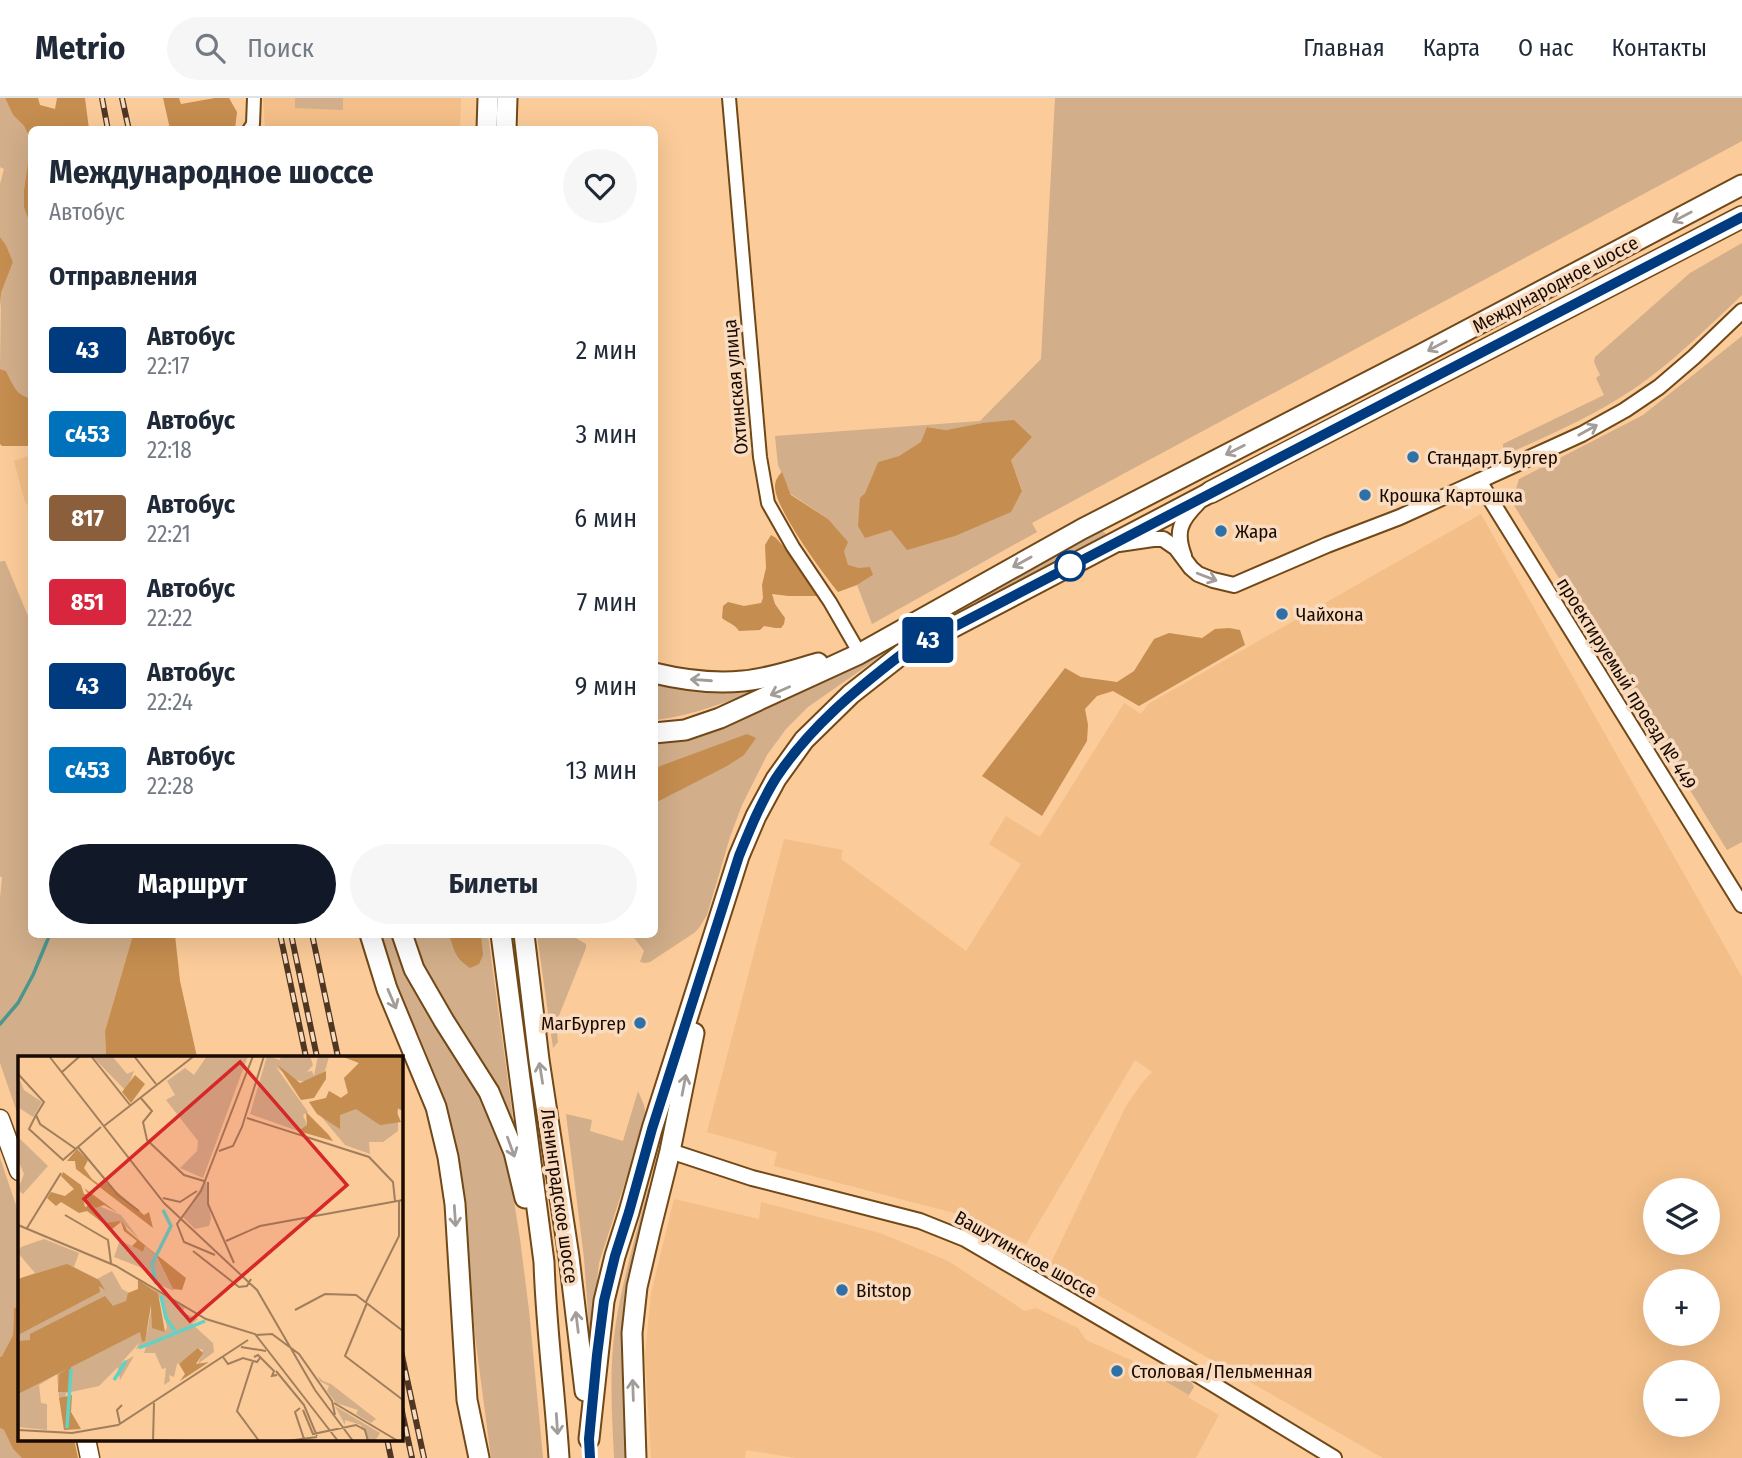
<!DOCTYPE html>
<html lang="ru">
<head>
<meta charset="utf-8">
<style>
  body { margin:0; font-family:"Fira Sans Condensed",sans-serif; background:#f6f6f7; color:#1f2937; height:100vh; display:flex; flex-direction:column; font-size:26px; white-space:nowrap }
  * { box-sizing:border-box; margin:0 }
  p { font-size:23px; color:#747a83 }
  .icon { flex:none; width:38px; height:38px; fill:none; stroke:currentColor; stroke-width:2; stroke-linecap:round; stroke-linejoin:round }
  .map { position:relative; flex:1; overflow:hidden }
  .side { position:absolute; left:28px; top:28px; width:630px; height:812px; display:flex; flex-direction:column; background:#fff; border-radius:10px; box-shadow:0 7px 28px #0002 }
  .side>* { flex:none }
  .badge { padding:0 14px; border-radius:5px; font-size:24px; line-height:46px }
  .buttons { position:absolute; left:1643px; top:1080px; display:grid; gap:14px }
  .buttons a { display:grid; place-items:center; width:77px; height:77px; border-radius:50%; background:#fff; box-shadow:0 7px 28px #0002; font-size:35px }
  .map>.badge { position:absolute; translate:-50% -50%; box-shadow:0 0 0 4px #fff }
  h2 { padding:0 21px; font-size:26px; line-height:63px }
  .round { display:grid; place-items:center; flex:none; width:74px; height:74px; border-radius:37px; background:#f6f6f7 }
  .summary { display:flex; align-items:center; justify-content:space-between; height:119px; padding:0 21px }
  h1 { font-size:33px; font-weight:700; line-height:52px }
  .action { display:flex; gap:14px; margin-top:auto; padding:14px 21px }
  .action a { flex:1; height:80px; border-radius:42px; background:#111827; color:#fff; font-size:28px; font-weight:700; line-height:80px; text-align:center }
  .action a+a { background:#f6f6f7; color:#1f2937 }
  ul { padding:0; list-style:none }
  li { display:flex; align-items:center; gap:21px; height:84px; padding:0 21px }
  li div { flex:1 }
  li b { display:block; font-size:26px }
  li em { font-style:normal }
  li .badge { min-width:77px; font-weight:700; text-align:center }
  header { display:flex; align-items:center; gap:42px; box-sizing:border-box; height:98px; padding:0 35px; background:#fff; border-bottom:2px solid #e0e1e3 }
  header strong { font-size:33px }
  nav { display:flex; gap:38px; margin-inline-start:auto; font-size:24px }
  .search { width:490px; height:63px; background:#f6f6f7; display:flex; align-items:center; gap:18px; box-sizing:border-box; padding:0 24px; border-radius:38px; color:#747a83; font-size:26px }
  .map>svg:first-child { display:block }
</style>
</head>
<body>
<header>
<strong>Metrio</strong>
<div class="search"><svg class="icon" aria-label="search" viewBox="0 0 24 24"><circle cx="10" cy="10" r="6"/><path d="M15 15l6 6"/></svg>Поиск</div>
<nav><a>Главная</a><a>Карта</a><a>О нас</a><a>Контакты</a></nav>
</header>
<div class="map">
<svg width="1742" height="1360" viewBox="0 0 1742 1360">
  <rect width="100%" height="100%" fill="#fbcb99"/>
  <!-- built -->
  <g fill="#f3be87" fill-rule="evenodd">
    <polygon points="263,0 461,0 460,31 265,31"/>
    <polygon points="31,357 31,411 25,404 14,363"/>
    <path d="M1481,416L1742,879V1360H1383L1049,1169L1126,1008L1142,985L1152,974L1135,962L1026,1146L954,1115L774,1068L777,1054L707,1034L784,741L843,752L841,761L966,853L1021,766L989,746L1006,718L1040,739L1124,605L1141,616L1148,606ZM1656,1092H1708V1144H1656ZM1656,1183H1708V1236H1656ZM1656,1274H1708V1326H1656Z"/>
    <polygon points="674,1101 759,1121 761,1104 880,1135 948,1163 1025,1213 1036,1210 1078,1230 1086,1242 1133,1263 1132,1267 1152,1278 1156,1278 1189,1297 1189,1300 1219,1317 1196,1360 796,1360 746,1352 745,1360 651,1360 645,1257 651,1195"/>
  </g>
  <!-- green -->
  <g fill="#d2ae8a" fill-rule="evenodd">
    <polygon points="0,0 5,0 13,17 24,28 31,42 24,92 24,108 32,129 31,300 24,300 13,288 6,273 0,271 1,195 13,164 6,147 0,139 0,86 4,71 0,69"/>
    <polygon points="295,0 343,0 343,12 295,10"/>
    <path d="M1055,0H1742V43L1032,425L1037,434L872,526L857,487L873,477L859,470L848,468L844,453L828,421L791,396L778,367L775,338L980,323L1041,261ZM982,325L1011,362L1022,392L865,439L860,401L865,395L878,364L899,358L922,344L928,329L946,332Z"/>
    <path d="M1742,145V197C1709,228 1670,267 1632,292C1593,318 1550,337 1507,356L1503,353V346L1604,297L1596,280L1600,277L1594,264L1595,259L1690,175Z"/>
    <polygon points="1742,238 1742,744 1727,752 1512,404 1519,381 1643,317"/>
    <polygon points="1102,432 1106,436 1106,438 977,504 974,500"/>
    <polygon points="2,463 5,463 31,525 32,836 133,837 105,933 106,959 19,959 19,1020 0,965 0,800 2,780 0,778 0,464"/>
    <polygon points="885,547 889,549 888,553 808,609 786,631 767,657 742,707 730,739 707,817 699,830 694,835 650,864 645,865 640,864 644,853 632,837 654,836 655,645 688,641 716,633 762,613"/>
    <path d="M654,584L768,587C730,603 695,617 655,622Z"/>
    <polygon points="380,837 391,837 398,858 411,886 436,923 483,1003 501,1044 511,1084 520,1141 529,1212 543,1360 491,1360 475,1238 463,1093 449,1021 438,984 419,937 399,898"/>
    <polygon points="413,837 488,837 514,1027 500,997 473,950 442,901 424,867"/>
    <polygon points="537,837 571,837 586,846 586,850 556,925 558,944 553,950"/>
    <polygon points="638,993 644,1007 646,1019 599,1165 592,1233 589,1228 584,1160 566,1016 592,1022 590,1033 623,1043"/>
    <polygon points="0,1060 19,1116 19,1208 14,1210 13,1237 2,1258 0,1259"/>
    <path d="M648,1090L654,1092L627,1360H614C612,1317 609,1274 615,1231C622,1183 636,1137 648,1090Z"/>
    <polygon points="1164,1268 1192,1285 1194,1289 1189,1297 1156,1278 1161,1269"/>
    <polygon points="0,1330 4,1332 13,1351 22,1360 0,1360"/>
  </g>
  <!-- forest -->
  <g fill="#c58d4f">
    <polygon points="5,0 38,0 40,7 55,11 57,0 85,0 89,31 32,32 31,129 24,109 24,92 31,42 24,28 13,17"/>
    <polygon points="163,0 179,0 181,6 215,0 229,0 237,14 235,31 170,31"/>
    <polygon points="0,139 6,147 13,164 1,195 0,210"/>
    <path d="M0,271L6,273C12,285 17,299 31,300V348H2L0,346Z"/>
    <polygon points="1014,322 1032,339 1011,362 1022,393 1011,414 955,438 907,452 891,432 865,440 858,428 860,400 865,395 878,364 899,358 921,344 927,329 946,332 982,325"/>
    <path d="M782,374L791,397L828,421L848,444L844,453L848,467L859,470L870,469L873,477L857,487L838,494C823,476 775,410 775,389C775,382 778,378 782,374Z"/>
    <path d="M771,437L776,440L798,465L803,475L816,492L817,498H789L772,496L775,506L785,520L784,526L781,530H776L764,528L760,532L739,533C735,526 728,525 722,520L723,508L728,504L744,508L761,505L763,500L762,487L766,470L765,447Z"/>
    <polygon points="1229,530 1240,532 1245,547 1139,608 1113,593 1097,598 1085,611 1088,627 1087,643 1042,718 982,678 1065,570 1081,579 1117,584 1134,573 1154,541 1169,535 1202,540 1215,531"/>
    <polygon points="747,636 756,640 744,657 727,668 655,705 655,670"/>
    <polygon points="133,837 175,837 180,883 197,959 106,959 105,933"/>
    <path d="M449,837H481L483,857L479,866L470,870C454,859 455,853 449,837Z"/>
    <polygon points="19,1208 19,1341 74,1341 78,1360 22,1360 13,1351 4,1332 0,1330 0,1259 2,1258 13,1237 14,1210"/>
  </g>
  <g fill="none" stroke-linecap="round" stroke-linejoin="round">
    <!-- stream -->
    <polyline stroke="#4c968c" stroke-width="3.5" points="0,926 18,905 33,877 50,836"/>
    <!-- minor casing -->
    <g stroke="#714817" stroke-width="16">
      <g id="minor">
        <polyline points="729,0 760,359 768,405 793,449 830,504 856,549"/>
        <polyline points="249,32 253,26 254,0"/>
      </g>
    </g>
    <!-- tertiary casing -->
    <g stroke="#714817" stroke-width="18">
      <g id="tertiary">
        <polyline points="1479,383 1742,807"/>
        <polyline points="1119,446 1153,441 1163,441 1176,450 1191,470 1198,476 1213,482 1234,487 1327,447 1400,419 1582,336 1625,312 1659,289 1694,259 1742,213"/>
        <path d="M1184,458C1175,434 1180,423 1198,405"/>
        <polyline points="670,1053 752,1080 920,1123 965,1141 1198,1277 1334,1360"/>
      </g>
    </g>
    <!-- secondary casing -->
    <g stroke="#714817" stroke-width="21">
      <g id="secondary">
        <polyline points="0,1021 19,1073"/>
        <polyline points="86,1341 90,1360"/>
      </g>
    </g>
    <!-- trunk casing -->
    <g stroke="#714817" stroke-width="23">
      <g id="trunk">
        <polyline points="487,32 488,0"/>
        <polyline points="506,32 507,0"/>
        <path d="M654,575C683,582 713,586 743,583C768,581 794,572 818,565"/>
        <polyline points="654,635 685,632 720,620 859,556 1082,431 1420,257 1742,87"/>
        <polyline points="370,836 387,891 436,1009 448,1059 455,1106 467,1302 479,1360"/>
        <polyline points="402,836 414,871 444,923 489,994 514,1054 525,1100"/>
        <path d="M501,836L544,1164C546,1230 555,1295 559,1360"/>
        <polyline points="524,836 539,962 569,1159 585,1293"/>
        <polyline points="589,1341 604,1203 615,1158 629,1114 652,1031 739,758 756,718 776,681 804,642 851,596 902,556 1211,394"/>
        <polyline points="636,1360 632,1235 637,1189 651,1129 670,1053 694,935"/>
      </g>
    </g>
    <!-- motorway casing -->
    <g stroke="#714817" stroke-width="24">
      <polyline id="motorway" points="1211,394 1742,119"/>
    </g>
    <!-- minor -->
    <use href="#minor" stroke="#fff" stroke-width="12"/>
    <!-- tertiary -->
    <use href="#tertiary" stroke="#fff" stroke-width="14"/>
    <!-- secondary -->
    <use href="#secondary" stroke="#fff" stroke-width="18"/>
    <!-- trunk -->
    <use href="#trunk" stroke="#fff" stroke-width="19"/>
    <!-- motorway -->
    <use href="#motorway" stroke="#fff" stroke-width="21"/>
    <!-- rail casing -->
    <g stroke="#4f3724" stroke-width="6">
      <g id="rail">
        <polyline points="102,0 108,32"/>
        <polyline points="122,0 129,32"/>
        <polyline points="280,836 306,959"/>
        <polyline points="291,836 317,959"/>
        <polyline points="312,836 338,959"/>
        <polyline points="401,1253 424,1360"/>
        <polyline points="401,1309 412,1360"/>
        <polyline points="387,1341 391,1360"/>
      </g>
    </g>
    <!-- rail -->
    <use href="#rail" stroke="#f9dcbf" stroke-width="3.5" stroke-dasharray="10" stroke-linecap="butt"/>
  </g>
  <!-- one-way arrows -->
  <defs><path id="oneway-shaft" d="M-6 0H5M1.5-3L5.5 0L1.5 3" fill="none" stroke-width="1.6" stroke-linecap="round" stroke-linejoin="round" transform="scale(1.75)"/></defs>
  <g stroke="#a39d99">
    <use href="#oneway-shaft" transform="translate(1682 119) rotate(152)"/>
    <use href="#oneway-shaft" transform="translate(1437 248) rotate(152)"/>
    <use href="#oneway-shaft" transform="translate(1588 332) rotate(-29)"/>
    <use href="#oneway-shaft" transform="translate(1235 352) rotate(153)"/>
    <use href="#oneway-shaft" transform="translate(1022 464) rotate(151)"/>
    <use href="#oneway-shaft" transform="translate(1207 479) rotate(21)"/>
    <use href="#oneway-shaft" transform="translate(701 582) rotate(-176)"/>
    <use href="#oneway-shaft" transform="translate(780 593) rotate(156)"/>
    <use href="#oneway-shaft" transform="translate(392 901) rotate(67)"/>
    <use href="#oneway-shaft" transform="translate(541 975) rotate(-99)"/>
    <use href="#oneway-shaft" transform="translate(684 987) rotate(-79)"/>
    <use href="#oneway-shaft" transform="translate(511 1049) rotate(70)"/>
    <use href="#oneway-shaft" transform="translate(455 1118) rotate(86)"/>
    <use href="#oneway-shaft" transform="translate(577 1224) rotate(-97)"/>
    <use href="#oneway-shaft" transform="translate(633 1292) rotate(-92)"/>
    <use href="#oneway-shaft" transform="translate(557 1326) rotate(86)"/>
  </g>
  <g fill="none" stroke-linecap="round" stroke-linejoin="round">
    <!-- line casing -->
    <g stroke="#fff" stroke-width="16">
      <path id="line" d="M590,1360L589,1341L597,1257L604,1203L615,1158L629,1114L652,1031L739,758C750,731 761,704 776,680C810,629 854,593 902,556L1742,119"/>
    </g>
    <!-- line -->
    <use href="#line" stroke="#003b80" stroke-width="10"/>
  </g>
  <!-- markers -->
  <g fill="#2f70a6" stroke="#f9dcbf" stroke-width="2.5">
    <circle cx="1413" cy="359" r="7"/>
    <circle cx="1365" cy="397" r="7"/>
    <circle cx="1221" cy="433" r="7"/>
    <circle cx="1282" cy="516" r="7"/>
    <circle cx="640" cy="925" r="7"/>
    <circle cx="842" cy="1192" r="7"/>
    <circle cx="1117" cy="1273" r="7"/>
  </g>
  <circle fill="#fff" stroke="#003b80" stroke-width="3.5" cx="1070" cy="468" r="14"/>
  <g text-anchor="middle" stroke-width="7" stroke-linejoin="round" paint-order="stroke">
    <!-- street labels -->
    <g font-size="19" fill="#1a0a00" stroke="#f9dcbf">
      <text transform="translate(1555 186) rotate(-28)" y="7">Международное шоссе</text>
      <text transform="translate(735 289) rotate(-95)" y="7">Охтинская улица</text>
      <text transform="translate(1627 585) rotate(58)" y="7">проектируемый проезд № 449</text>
      <text transform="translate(560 1098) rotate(82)" y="7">Ленинградское шоссе</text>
      <text transform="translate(1026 1156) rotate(29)" y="7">Вашутинское шоссе</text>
    </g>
    <!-- poi labels -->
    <g font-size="19" fill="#1a0a00" stroke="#f9dcbf" text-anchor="start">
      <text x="1427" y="366">Стандарт Бургер</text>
      <text x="1379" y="404">Крошка Картошка</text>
      <text x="1235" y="440">Жара</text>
      <text x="1296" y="523">Чайхона</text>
      <text x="626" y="932" text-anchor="end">МагБургер</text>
      <text x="856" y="1199">Bitstop</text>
      <text x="1131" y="1280">Столовая/Пельменная</text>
    </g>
  </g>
  <!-- overview -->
  <g transform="translate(18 958)">
    <rect width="385" height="385" fill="#fbcb99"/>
    <path d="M74,0H94L109,18L116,15L108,35ZM189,0H230L185,122L162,112L179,95L180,85L148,44L157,39L149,25L167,12L176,19ZM249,0L262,4L263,0H292L295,9L289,16L294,15L296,20L300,0L311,1L307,15L289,26L276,24L258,11L290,56L285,59L289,69L280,75L232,58ZM323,0H385V55L380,53V75L365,86H351L352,98L327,89L291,46L308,42L311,35L323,42L330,37L326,22L341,7ZM0,20L6,34L24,46L15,61L0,51ZM0,81L30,110L5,138L0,134L6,118L0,104ZM188,123L193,163L191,170L177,173L165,161ZM64,143L103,159L122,184L102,165L86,167ZM26,183L61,197L56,211L79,223L94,215L104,233L128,246L125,275L129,276L134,248L135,268L147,276L149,271L142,242L135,234L168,250L164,256L180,263L174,268L195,287L196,296L180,308L185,294L180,292L173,303L159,308L156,321L151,319L152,325L146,329L148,312L144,313L137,297H126L128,291L118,293L122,286L103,307L116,300L102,324L100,311L81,330L48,337L47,342H41L39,318L21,329L23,347L29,348V374L0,371V223L17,217L0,197L3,191ZM102,184L125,196L127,190L137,198L156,235L137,227L127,213L96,201ZM300,320L305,325L313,328L358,363L353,367L338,358L340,354L318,347L309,335L311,330L302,325ZM317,350L362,377L357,385H351L343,369L327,364V369Z" fill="#d2ae8a"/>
    <path d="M323,0H385V55L380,52L379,57L383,66L362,69L338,53L322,59V73L299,58L291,46L308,42L311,35L323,42L330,37L326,22L341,7ZM260,9L282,27L308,15V23L296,42L283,44ZM117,19L127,28L113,47L104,36ZM288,56L310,78L315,85L280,75L289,69ZM59,93L70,104L66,112L74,123L82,129L86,125L126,159L131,156L135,172L58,113L57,105H49ZM45,116L63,129L66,138L71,139L66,132L100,157L86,149L78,152L65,142L67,151L72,149L85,167L69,155L61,157L43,146L38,150L29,142L33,136L47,140L56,133L43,120ZM101,165L104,166L107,170L109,174L129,191L168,222L164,234L155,233L138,199L127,190L125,196L114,190L119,185L106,175L103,166L93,174L86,167ZM49,208L81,224L87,234L81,230L82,236L0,279V223ZM120,224L140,237L147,276L134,272L133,249L127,285L124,286L122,276L0,338V285L12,284V278L87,240L95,250L108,245L110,237L120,233ZM180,292L185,297L178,308L191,306L162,325L167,318L161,308ZM53,311L52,336H40L41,318ZM54,339L53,356L63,373L46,374L41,342Z" fill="#c58d4f"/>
    <path fill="none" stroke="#61d2c8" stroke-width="3.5" d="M138,228L134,208L153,170L145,154M143,240L148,262L157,275M121,292L187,265M96,324L108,305M49,372L53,313"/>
    <path fill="none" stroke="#a17e5c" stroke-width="2" d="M31,0L146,147L239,234L297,334L335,385M73,0L112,49M116,0L138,28M44,16L62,0M0,18L26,46L18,59L22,68L58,93M122,41L134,55L125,66L129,84L166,119L186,125M18,59L11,73L45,104L83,71M229,62L351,101L375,126L377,145M86,70L176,0M60,91L100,139L121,155M201,95L215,90L224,71L246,0M190,126V148L216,207M145,142L162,146L179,135M47,159L90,184L93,207M0,169L98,210L188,263L237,278L320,385M9,172L43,117M208,185L242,170L385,144M175,195L221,231L229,230L233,223M197,199L166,186L159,168L183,135L235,0M348,246L381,180V145M349,247L327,300L385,344M277,254L307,238L338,239L385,275M238,279L254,278L281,298L314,345L317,359M223,291L248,295M205,301L210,308L225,302L239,306L242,302M236,301L240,299L256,315L254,320L259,319M235,305L219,355L241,385M258,315L286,349L299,380M316,347L380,385M282,352L277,356L286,383M285,354L295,378L338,369L347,374L350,385M102,368L99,354L104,349M0,374L54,377L100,369L230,284M134,384L166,385M135,385L136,347M269,385L299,381"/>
    <path fill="#d62828" fill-opacity="0.15" stroke="#d62828" stroke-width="3.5" d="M222,6L329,129L172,265L66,143Z"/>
    <rect width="385" height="385" fill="none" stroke="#1a0a00" stroke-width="3.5"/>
  </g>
</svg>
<div class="buttons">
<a><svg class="icon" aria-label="layers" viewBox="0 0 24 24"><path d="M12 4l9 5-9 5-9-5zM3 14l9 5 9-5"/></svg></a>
<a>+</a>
<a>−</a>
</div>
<b class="badge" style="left:928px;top:542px;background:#003b80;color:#fff">43</b>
<section class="side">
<div class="summary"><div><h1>Международное шоссе</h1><p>Автобус</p></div><a class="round"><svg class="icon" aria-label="heart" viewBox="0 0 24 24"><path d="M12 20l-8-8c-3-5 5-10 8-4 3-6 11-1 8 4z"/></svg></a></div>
<h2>Отправления</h2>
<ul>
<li><span class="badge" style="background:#003b80;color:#fff">43</span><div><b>Автобус</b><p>22:17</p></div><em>2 мин</em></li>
<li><span class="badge" style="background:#0072bc;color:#fff">с453</span><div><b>Автобус</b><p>22:18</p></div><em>3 мин</em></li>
<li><span class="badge" style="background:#8b5e3c;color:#fff">817</span><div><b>Автобус</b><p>22:21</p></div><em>6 мин</em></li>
<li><span class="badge" style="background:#d7263d;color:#fff">851</span><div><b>Автобус</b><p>22:22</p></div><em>7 мин</em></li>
<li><span class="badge" style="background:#003b80;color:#fff">43</span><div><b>Автобус</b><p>22:24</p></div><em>9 мин</em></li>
<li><span class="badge" style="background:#0072bc;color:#fff">с453</span><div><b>Автобус</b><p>22:28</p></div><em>13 мин</em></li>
</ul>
<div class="action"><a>Маршрут</a><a>Билеты</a></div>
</section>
</div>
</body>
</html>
